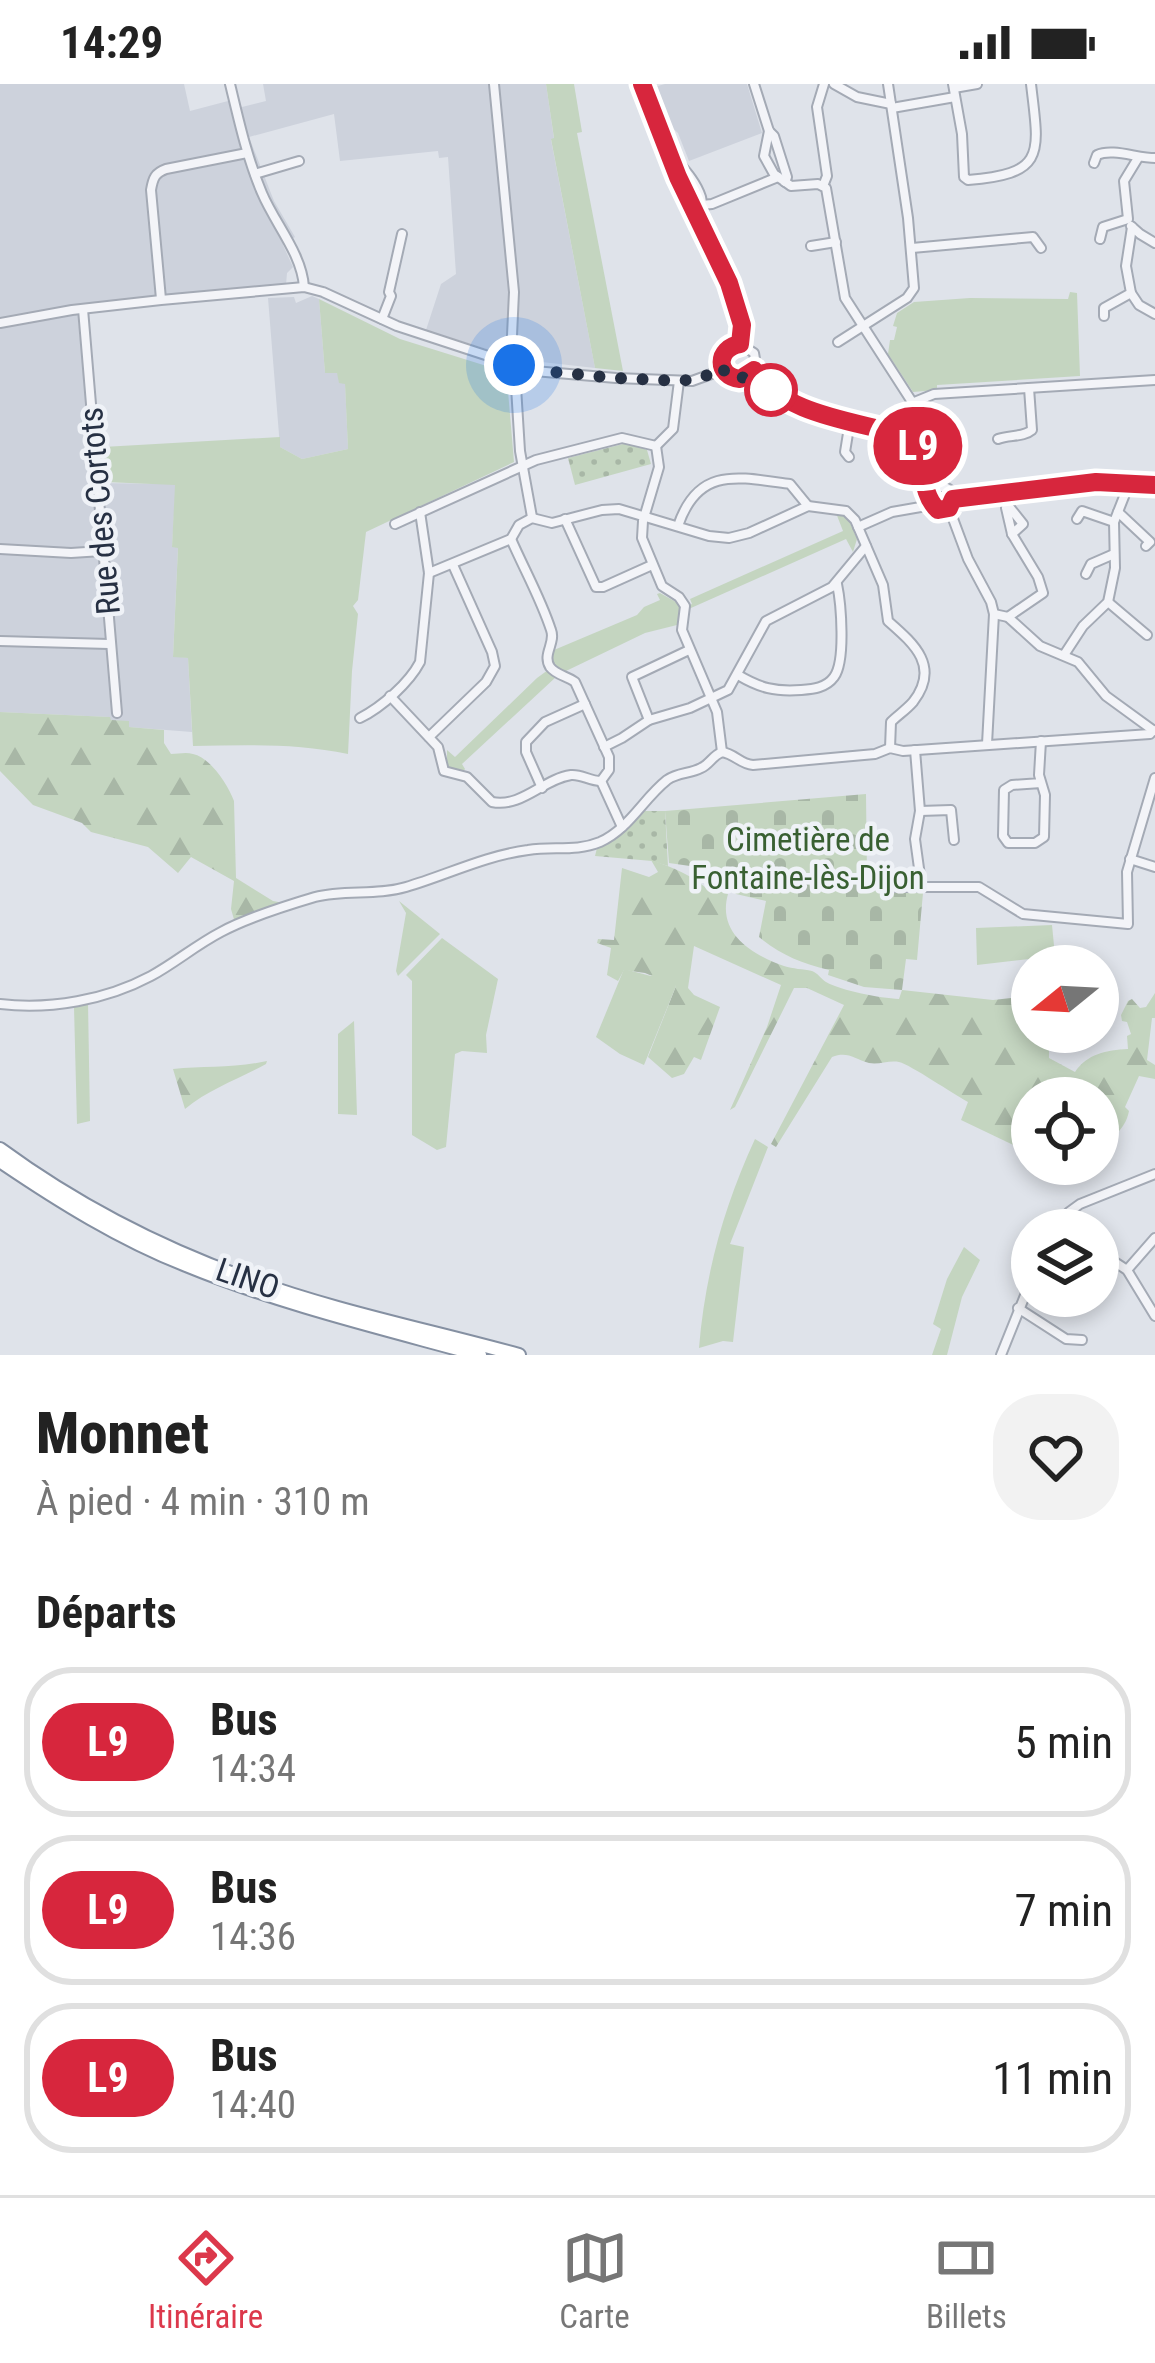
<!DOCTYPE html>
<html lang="fr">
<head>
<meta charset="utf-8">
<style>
  body { margin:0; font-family:"Roboto Condensed",sans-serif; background:#f2f2f2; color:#222; height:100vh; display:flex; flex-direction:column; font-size:45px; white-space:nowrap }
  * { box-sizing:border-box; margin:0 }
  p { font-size:39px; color:#767676 }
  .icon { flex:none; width:66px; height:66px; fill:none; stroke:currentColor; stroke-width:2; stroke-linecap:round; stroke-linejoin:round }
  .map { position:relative; height:1271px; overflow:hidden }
  .panel { display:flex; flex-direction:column; background:#fff; flex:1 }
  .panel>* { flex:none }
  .badge { padding:0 24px; border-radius:39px; font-size:42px; line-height:78px }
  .needle { width:78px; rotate:252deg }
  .tools { position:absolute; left:1011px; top:861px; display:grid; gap:24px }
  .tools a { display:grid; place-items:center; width:108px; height:108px; border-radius:50%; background:#fff; box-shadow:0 6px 18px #0003; font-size:60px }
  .you { position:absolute; width:60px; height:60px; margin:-30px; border:9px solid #fff; border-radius:50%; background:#1a73e8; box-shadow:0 0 0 18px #1a73e833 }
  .map>.badge { position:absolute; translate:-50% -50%; box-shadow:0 0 0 6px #fff }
  h2 { padding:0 36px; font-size:45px; line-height:108px }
  .round { display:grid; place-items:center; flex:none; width:126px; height:126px; border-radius:48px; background:#f2f2f2 }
  .overview { display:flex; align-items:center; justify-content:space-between; height:204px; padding:0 36px }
  h1 { font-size:57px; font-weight:800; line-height:90px }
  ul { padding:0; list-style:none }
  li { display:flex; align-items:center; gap:36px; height:150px; margin:0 24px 18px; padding:0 12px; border:6px solid #e0e0e0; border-radius:48px }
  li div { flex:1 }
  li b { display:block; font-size:45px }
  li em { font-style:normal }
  li .badge { min-width:132px; font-weight:700; text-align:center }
  .status { display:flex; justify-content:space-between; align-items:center; height:84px; padding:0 60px; background:#fff; direction:ltr }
  .status svg { height:33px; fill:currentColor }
  .tabs { display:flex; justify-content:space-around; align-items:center; height:168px; border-top:3px solid #e0e0e0; background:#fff; font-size:33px; color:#767676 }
  .tabs a { display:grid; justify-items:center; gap:6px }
  .tabs .current { color:#dc384b }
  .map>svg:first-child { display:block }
</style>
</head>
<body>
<div class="status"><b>14:29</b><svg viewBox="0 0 49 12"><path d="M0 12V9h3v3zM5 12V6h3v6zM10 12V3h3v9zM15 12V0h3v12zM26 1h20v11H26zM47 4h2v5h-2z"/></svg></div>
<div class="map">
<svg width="1155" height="1271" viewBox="0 0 1155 1271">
  <defs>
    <pattern id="grass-dots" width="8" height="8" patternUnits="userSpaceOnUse" patternTransform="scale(3)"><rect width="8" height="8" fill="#c4d5c0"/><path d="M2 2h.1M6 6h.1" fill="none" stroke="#a8b7a6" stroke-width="1.8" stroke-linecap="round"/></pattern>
    <pattern id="forest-firs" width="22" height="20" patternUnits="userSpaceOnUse" patternTransform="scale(3)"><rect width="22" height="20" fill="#c4d5c0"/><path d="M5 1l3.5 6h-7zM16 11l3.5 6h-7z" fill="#a8b7a6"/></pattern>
    <pattern id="cemetery-stones" width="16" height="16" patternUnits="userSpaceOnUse" patternTransform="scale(3)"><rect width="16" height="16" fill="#c4d5c0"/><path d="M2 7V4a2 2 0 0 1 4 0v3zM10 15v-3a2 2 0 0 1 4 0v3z" fill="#a8b7a6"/></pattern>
  </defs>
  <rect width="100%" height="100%" fill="#dfe3ea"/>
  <!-- built -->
  <g fill="#cdd2dc">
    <polygon points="0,0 184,0 190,27 228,17 242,23 266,17 263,0 546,0 554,55 551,56 595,284 533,277 521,263 509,262 499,269 426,246 441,200 456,190 448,73 439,74 438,67 340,77 334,30 249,53 274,117 295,153 283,161 293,183 287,189 286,201 149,212 77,222 93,399 176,400 172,462 178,463 173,572 188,574 192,648 128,643 110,636 109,633 0,628"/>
    <polygon points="665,0 747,0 762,49 689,77 678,49 667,39 654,3"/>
    <polygon points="312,212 319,215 325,289 337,289 345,299 348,365 302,375 280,363 268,214 294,213 296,219"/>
  </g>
  <!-- grass -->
  <g fill="url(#grass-dots)">
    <polygon points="623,360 632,360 647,366 651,380 575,401 568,374"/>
    <polygon points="645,727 665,727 668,782 652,777 595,772 597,764 613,757"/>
  </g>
  <!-- forest -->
  <g fill="url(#forest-firs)">
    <path d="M0,628L110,633L111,636L129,637V643L164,646V659L171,670C178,670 186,668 193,670C210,673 228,701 234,717L236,794L273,817L289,820L235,839L231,825L234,797L191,773L178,789L148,763L91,748L82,739L33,721L0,687Z"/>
    <path d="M651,776C672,783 695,792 710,808L719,807L728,810C717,849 751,870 784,882C793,885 803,885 812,887C818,889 821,895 826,898C842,907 880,914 899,915L902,906L993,916L1029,912L1032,948L1049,961V974L1075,988C1087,970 1106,966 1128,965L1127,952L1131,950L1127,938L1122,937L1121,931L1128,917L1132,915L1140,924L1146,923L1155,909V934H1152L1147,976L1155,981V995L1139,992L1125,1023L1129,1027C1125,1048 1109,1054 1098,1069V1014H1032V1070L961,1036L968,1018C953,1010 911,981 899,978C889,976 879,981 869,979C854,975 848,967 832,973L776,1063L771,1060L844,921L807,904H794L735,1023L730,1026L767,943L781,901L694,862L688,904L694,911L720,923L701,976L694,973L684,990L672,994L648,973L676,902L645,889L624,886L618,897L607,891L611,864L597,859L598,855L614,856L622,784L649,793L658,788Z"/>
    <path d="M267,977L266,980C239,995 209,1005 185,1025L173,985C204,982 236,984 267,977Z"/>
  </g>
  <!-- cemetery -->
  <path fill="url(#cemetery-stones)" d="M866,710L867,793L893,796V807L923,809L917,876L906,875L902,906L864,903L828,891L829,886C801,879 781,871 759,853L766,817L736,810L718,786L669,779L665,727Z"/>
  <!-- green -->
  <g fill="#c4d5c0">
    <polygon points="546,0 574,0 582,48 577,49 623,287 595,284 551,55 554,54"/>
    <polygon points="1070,208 1077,209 1080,292 937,301 937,306 913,308 888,270 890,256 894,256 897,243 893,242 897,229 914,218 970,214 1068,215"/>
    <path d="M319,215L400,255L493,284L495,297L508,307L514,378L366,448L358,516L353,522L358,530L352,587L348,670C297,659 245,661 193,662L188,574L173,573L178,464L172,463L175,401L106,398L103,363L280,353V363L302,375L348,365L345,300L339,299L337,289H325Z"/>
    <polygon points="836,429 848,434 857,455 853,468 846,455 682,528 677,541 645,549 566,587 559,586 556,593 462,680 465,685 463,688 447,684 447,666 455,673 537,594 548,586 551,590 557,585 552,575 554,566 637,531 644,523 660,516 657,510 660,509 676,518 681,525 692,520 690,515 843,447"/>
    <polygon points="399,817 440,850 398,892 396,887 406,829"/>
    <polygon points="1052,841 1055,872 977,881 976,844"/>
    <polygon points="442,854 498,895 486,951 487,969 462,967 455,970 446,1063 437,1066 412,1051 412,897 406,891"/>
    <polygon points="624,885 651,892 659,887 670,894 676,902 644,981 620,970 596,953"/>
    <polygon points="88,918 90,1037 77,1040 74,923"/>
    <polygon points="354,937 357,1031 338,1030 338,950"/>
    <path d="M755,1055L768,1063L730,1160L744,1163L733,1258L723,1257L699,1264C705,1190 724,1122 755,1055Z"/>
    <polygon points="964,1163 980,1176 962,1213 947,1271 932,1271 941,1245 933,1240 947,1195"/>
  </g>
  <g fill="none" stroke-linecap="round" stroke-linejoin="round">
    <!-- minor casing -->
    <g stroke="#a4aab5" stroke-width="12">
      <g id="minor">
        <path d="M230,0C239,37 247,74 262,109C275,140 302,170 304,203"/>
        <polyline points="494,0 514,208 511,273 515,287 520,367 532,433"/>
        <polyline points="642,0 678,93 729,199 743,241 740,260"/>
        <polyline points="754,0 769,47 774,52 787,93 785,98"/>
        <polyline points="834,0 857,13 891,20"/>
        <path d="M953,0L962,50L964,93L968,96C1047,90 1039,69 1031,0"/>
        <polyline points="954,4 977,0"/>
        <polyline points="892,24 955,13"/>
        <polyline points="769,47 764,72 774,90 791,102 818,100 826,104 845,214 925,338"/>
        <path d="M673,72C683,84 696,97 701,113C703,123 703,133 706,143"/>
        <path d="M1094,79L1097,71C1112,64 1137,74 1155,74"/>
        <polyline points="255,90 299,77"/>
        <polyline points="823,102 827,92 817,23 824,0"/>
        <polyline points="702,121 712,120 778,93"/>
        <polyline points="1131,142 1140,150 1155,159"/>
        <polyline points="1100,155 1103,143 1128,135 1124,97 1138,74"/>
        <polyline points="811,162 836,158"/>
        <polyline points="912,164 1033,153 1041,164"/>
        <polyline points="1131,209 1139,221 1155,230"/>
        <path d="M161,215L151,106C153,94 155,89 166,85L247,69"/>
        <polyline points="83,225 117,629"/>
        <polyline points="1104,232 1104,224 1131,209 1126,182 1132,143"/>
        <polyline points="382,235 391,212 389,208 402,150"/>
        <polyline points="0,239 72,226 161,216 304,203 323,208 397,242 534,287 616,294 692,297 714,289 721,283"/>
        <polyline points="838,258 907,214 914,204 908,134 888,0"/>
        <polyline points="721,283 727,291 735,295 750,290 756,281 754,269 740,260"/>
        <polyline points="721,283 724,266 740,260"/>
        <polyline points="753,286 773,308 788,318 895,349 911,350"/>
        <polyline points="912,319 934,310 1155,296"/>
        <circle cx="922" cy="349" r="11"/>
        <polyline points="932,354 941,403"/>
        <path d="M998,355C1009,351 1024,353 1032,346L1029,304"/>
        <polyline points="921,360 930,411"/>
        <polyline points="656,362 659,383 643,437 642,454 662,502 679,513 685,522 682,546 717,628 722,668"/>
        <polyline points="656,362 673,345 679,297"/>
        <polyline points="849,373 845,368 850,337"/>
        <circle cx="942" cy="415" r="12"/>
        <polyline points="954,415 1096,398 1155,401"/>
        <polygon points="1007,420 1023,440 1012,450 1006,424"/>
        <polyline points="949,424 968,475 991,518 994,530 987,660"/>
        <polyline points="1118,428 1150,458 1146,462"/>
        <polyline points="565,435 596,503 603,503 652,481"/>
        <polyline points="1077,435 1082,427 1114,438"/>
        <polyline points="395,440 536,376 622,354 656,362"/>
        <path d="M678,442C698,382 738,393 790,400L808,422"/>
        <polyline points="858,443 892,428 932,421"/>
        <path d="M511,455C524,485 541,515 551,546C556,559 542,570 550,583C556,591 567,592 575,598L609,673V686L601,697"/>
        <polyline points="0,465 71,469 102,467"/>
        <path d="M429,489L511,455L519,441L532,434L552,439L602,426L619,425L709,452L729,454L749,449L808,422L846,427L855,436L883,501L888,537C913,559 941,582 913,618C906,626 898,631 891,638L890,664"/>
        <polyline points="1086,490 1091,480 1114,470"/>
        <polyline points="1108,518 1147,551"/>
        <polyline points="994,530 1008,533 1040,562 1078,578 1106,612 1154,647"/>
        <polyline points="1008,533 1043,509 1038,493 1012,450"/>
        <polyline points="0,557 109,560"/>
        <polyline points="1064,571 1083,542 1108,518 1115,484 1114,438 1127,405 1127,398"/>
        <path d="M738,591C760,604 775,608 801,606C813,605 826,604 834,593C846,577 841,519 837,500"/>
        <path d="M390,612L438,663L444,687L467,693L492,718C522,724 543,695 571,691C582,690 589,697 601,697"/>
        <path d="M360,634C382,623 409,599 420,578L429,489L420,428"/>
        <polyline points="649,636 632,593 689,566"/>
        <polyline points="429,653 486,598 495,582 492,568 453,481"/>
        <polyline points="1041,657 1039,691 1045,711 1044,753 1035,759 1008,759 1003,752 1004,706 1012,701 1041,699"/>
        <polyline points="604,663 622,654 649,636 690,624 728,606 766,537 832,503 866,462"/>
        <polyline points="915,666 920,727 915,755 921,799 924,803"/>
        <path d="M722,668C735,670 740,680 753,681L875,670L890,664L903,667L1150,650L1153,646"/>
        <polyline points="601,697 622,743"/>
        <polyline points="542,704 526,668 526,658 545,638 585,620"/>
        <polyline points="920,727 951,726 954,756"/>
        <polyline points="1130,775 1155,783"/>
        <polyline points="893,803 979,803 1023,830 1128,840 1127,788 1155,694"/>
        <path d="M0,920C50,926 106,916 151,892C175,879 196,861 221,848C245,835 288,821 315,813C345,805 376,812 406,803C447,791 484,772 528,766C553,762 576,768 600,758C629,745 643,715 667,696C678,688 690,690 701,684C710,680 712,672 722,668"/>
        <polyline points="1058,1146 1069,1128 1080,1120 1155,1090"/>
        <polyline points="1098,1167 1127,1186 1155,1232"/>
        <polyline points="1127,1186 1155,1154"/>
        <polyline points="1018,1224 1066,1255 1082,1256"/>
        <polyline points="1001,1271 1032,1194"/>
      </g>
    </g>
    <!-- highway casing -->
    <g stroke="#8590a2" stroke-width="16">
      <g id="highway">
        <path d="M0,1065C75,1120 156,1162 244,1194C333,1227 428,1246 519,1271"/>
        <path d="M0,1077C59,1117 120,1155 186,1181C281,1220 382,1244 480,1271"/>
      </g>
    </g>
    <!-- minor -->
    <use href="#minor" stroke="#f3f4f8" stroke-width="8"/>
    <!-- highway -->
    <use href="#highway" stroke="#fff" stroke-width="12"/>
  </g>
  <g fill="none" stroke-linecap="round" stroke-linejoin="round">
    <!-- line casing -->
    <g stroke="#fff" stroke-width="27">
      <path id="line" d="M642,0L678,93L729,199L742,241L740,260C716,264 715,292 740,295L754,286C782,329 848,336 895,349L911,350C926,373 918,408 938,426L949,424L953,415L1096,398L1155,401"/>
    </g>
    <!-- line -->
    <use href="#line" stroke="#d7263d" stroke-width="18"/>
    <!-- walk -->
    <path stroke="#263043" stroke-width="12" stroke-dasharray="0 21.6" d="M514,281L534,286L616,294L679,297L702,294L722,283C729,297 743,298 754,286L771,306"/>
  </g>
  <!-- markers -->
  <circle fill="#fff" stroke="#d7263d" stroke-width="6" cx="771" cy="306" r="24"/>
  <g text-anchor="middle" stroke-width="9" stroke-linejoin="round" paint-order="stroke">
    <!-- street labels -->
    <g font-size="33" fill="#263043" stroke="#eff2f7">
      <text transform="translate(99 427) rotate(-95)" y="12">Rue des Cortots</text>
      <text transform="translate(248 1194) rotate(19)" y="12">LINO</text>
    </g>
    <!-- park labels -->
    <g font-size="33" fill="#396032" stroke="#eff2f7">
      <text x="808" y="767">Cimetière de<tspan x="808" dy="38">Fontaine-lès-Dijon</tspan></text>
    </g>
  </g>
</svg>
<div class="tools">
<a><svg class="needle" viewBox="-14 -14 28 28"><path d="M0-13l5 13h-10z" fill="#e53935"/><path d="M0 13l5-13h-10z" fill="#767676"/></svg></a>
<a><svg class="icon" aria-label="locate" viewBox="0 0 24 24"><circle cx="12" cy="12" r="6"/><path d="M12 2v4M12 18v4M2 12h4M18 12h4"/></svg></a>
<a><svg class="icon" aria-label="layers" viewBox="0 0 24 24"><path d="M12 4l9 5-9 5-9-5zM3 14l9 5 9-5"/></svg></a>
</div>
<div class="you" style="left:514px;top:281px"></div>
<b class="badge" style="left:918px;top:362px;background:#d7263d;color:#fff">L9</b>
</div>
<section class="panel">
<div class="overview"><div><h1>Monnet</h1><p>À pied · 4 min · 310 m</p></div><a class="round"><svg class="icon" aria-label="heart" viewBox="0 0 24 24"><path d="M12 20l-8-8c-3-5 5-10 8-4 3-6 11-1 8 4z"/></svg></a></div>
<h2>Départs</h2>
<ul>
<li><span class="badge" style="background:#d7263d;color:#fff">L9</span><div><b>Bus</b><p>14:34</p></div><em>5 min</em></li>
<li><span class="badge" style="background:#d7263d;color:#fff">L9</span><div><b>Bus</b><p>14:36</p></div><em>7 min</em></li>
<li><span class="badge" style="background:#d7263d;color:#fff">L9</span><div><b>Bus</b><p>14:40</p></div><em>11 min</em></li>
</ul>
</section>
<nav class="tabs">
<a class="current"><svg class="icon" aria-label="directions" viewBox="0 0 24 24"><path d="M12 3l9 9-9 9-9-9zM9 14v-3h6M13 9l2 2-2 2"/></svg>Itinéraire</a>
<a><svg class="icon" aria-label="map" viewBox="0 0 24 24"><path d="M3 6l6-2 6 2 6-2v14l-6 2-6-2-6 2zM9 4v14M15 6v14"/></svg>Carte</a>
<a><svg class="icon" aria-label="tickets" viewBox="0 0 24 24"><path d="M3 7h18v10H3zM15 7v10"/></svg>Billets</a>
</nav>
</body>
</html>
